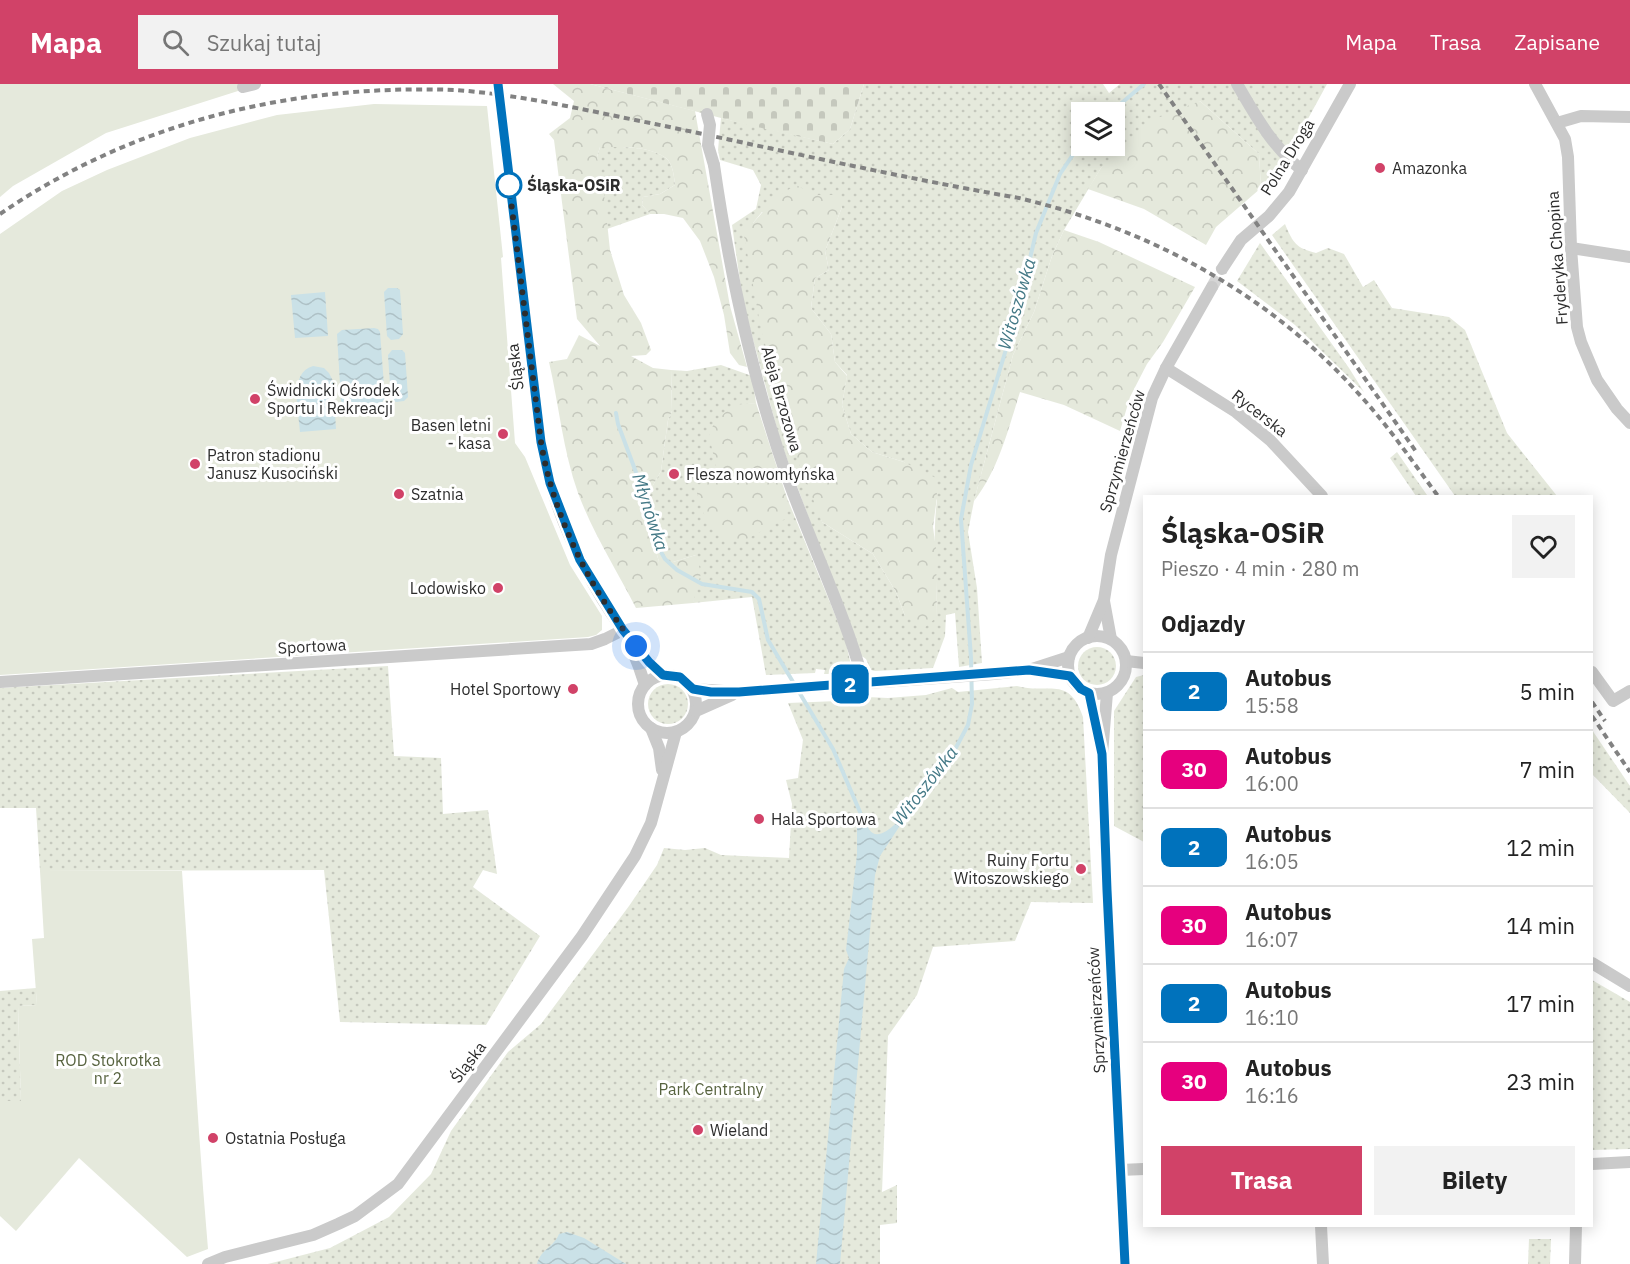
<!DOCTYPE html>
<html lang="pl">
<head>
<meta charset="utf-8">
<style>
  body { margin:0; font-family:"IBM Plex Sans",sans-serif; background:#f2f2f2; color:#222; height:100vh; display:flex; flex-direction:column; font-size:22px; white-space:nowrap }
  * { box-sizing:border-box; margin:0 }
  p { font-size:20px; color:#767676 }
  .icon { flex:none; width:33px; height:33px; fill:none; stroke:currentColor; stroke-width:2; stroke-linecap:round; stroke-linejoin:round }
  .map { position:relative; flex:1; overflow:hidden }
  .side { position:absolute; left:1143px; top:411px; width:450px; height:732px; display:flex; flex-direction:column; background:#fff; border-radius:0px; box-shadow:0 3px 15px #0003 }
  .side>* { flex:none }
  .badge { padding:0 12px; border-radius:9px; font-size:21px; line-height:39px }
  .buttons { position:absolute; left:1071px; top:18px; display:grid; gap:12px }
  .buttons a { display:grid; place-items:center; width:54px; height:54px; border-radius:0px; background:#fff; box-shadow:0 3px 15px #0003; font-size:30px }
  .you { position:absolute; width:30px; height:30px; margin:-15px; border:4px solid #fff; border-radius:50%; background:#1a73e8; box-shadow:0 0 0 9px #1a73e833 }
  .map>.badge { position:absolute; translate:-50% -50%; box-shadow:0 0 0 3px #fff }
  h2 { padding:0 18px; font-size:22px; line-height:54px }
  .round { display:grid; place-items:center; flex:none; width:63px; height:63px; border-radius:0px; background:#f2f2f2 }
  .overview { display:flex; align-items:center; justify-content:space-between; height:102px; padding:0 18px }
  h1 { font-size:28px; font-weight:700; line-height:45px }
  .primary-button { display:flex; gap:12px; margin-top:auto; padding:12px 18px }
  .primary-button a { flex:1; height:69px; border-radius:0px; background:#d14268; color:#fff; font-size:24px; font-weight:700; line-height:69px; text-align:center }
  .primary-button a+a { background:#f2f2f2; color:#222 }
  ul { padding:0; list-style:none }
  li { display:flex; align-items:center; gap:18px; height:78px; padding:0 18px; border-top:2px solid #e0e0e0 }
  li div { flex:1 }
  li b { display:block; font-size:22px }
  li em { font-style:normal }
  li .badge { min-width:66px; font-weight:700; text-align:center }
  header { display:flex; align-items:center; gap:36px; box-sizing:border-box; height:84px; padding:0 30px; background:#d14268; color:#fff }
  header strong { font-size:28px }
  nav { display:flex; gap:33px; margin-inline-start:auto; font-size:21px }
  .search { width:420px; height:54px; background:#f2f2f2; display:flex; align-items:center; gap:15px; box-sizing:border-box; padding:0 21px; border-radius:0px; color:#767676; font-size:22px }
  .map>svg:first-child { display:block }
</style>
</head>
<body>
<header>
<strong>Mapa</strong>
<div class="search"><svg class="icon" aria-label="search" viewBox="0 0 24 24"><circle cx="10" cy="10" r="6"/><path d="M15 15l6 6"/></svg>Szukaj tutaj</div>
<nav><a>Mapa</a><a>Trasa</a><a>Zapisane</a></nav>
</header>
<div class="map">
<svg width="1630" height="1180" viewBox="0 0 1630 1180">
  <defs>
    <pattern id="grass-dots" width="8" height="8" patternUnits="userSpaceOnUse" patternTransform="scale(1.5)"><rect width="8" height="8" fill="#e5e9dc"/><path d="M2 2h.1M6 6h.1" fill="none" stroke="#c5c8bd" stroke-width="1.8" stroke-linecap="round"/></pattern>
    <pattern id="forest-crowns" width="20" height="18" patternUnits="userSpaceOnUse" patternTransform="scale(1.5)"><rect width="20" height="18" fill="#e5e9dc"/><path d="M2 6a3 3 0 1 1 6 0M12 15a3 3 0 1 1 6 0" fill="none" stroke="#c5c8bd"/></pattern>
    <pattern id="cemetery-stones" width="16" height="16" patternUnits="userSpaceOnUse" patternTransform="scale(1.5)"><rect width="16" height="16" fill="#e5e9dc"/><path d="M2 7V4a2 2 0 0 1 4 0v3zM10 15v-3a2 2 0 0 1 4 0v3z" fill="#c5c8bd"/></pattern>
    <pattern id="water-waves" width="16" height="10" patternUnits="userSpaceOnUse" patternTransform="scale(1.5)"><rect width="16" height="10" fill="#cae1e7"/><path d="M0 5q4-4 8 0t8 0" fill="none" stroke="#aec1c6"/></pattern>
  </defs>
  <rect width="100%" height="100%" fill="#fff"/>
  <!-- grass -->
  <g fill="url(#grass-dots)" fill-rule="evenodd">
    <path d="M864,0H1103L1109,9L1120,0H1327L1280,86L1261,104L1259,70L1200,17L1101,84L1064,146L1052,172L1034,228L1013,271L974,417L968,448L977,504L982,579L959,583L955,529L946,531L945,552L933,584L875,587L871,586L866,575L859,570L780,356L743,218L732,141L756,125L761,101L753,86L720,76L718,66L721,34L833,60L850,45ZM1082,28H1114V62H1082ZM842,123L825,167L829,186L815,194L811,224L831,250L835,278L847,291L842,321L851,350L872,368L904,378L937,416C932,455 937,494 937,533L905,532L896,508L873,470L822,438L753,139L762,128Z"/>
    <path d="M600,63C619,63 649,61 666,74C673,80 674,92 675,101L660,110L643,113L642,121L650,130L607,145L597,73Z"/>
    <path d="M1285,140C1293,159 1296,164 1316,169L1328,164L1344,170L1363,203L1374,196L1392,224L1449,233L1465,246L1507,349L1557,412H1455L1272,151Z"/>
    <polygon points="1260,159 1349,284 1364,308 1295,241 1237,197"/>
    <polygon points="721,281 752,292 756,319 733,322 787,434 787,414 845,555 851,581 848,590 824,590 825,586 816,585 815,589 766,591 752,513 693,519 696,471 673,478 659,478 645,428 652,403 661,387 668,336 672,327 671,286 687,287"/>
    <polygon points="1397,368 1427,411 1428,412 1416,412 1390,374"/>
    <circle cx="1097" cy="582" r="19"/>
    <polygon points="388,582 394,672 441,674 443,730 488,726 497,790 483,786 473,803 540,852 486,941 340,938 324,786 40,787 36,724 0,724 0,604"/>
    <polygon points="1144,591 1144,758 1114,742 1114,627 1136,593"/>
    <circle cx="668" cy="620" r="20"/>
    <path d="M1017,602C1047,611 1069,590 1083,633L1093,819L1031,818L1015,857L933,863L917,911L888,952L882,1108L897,1101V1139L880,1141V1180H268L330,1164L389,1133L431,1090L451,1047L508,968L541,940L629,822L657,781L664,764L685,766L705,764L721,771L789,774L792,720L786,696L798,694L803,656L788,619L838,617L846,612L888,614L926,611L952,604L958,608Z"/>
    <polygon points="1592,646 1630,702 1630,729 1592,690"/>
    <polygon points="1592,896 1630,918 1630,1065 1592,1066"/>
    <polygon points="36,904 37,921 18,922 21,1017 0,1017 0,907"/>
    <polygon points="1529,1155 1551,1155 1550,1180 1528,1180"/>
  </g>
  <!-- forest -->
  <g fill="url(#forest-crowns)">
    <path d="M553,0H590L695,27L730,222L747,283L739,281L730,269L724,231L714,193L700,157L683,134L664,130H650L642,121L643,113L660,110L675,101C674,92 673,80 666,74C648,61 620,63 600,63L597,73L602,91L610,166L624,211L641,239L651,266L646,271L631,272L653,284L671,286L672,327L668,336L661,387L652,403L645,428L659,478H673L696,471L701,489L693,519L636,524C617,487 593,449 578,409C563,367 559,321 549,278L567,275L579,251L600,262L577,235L554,56L549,50L570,34L574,17Z"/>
    <polygon points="1200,17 1259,70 1261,104 1216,143 1206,161 1144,125 1088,105 1101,84 1155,35"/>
    <polygon points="796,101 815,111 837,111 842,123 825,167 829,186 815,194 811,224 831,250 835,278 847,292 842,321 851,350 872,368 904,378 936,394 937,413 933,443 936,465 937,533 924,544 905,532 896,508 873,470 822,438 785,344 759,234 743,146 753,139 776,113"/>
    <path d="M1064,146L1099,158L1195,203L1163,258L1147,280L1130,313L1120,347L1064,321L1020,308C1008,346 999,384 974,417L1013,271L1034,228L1052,172Z"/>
    <polygon points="756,319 787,414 787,434 743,457 722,454 706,436 696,406 717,386 709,352 714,339 733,321"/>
  </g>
  <!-- cemetery -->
  <polygon fill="url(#cemetery-stones)" points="590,0 864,0 850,45 833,60 748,41"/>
  <!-- garden -->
  <g fill="#e5e9dc">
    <polygon points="0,0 238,0 238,7 106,49 13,102 0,113"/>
    <polygon points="374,20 487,22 503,173 501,174 515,359 525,373 570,481 602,532 602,546 596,551 588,553 0,591 0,150 62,107 107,86 190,54 277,31"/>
    <path d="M40,787H182C191,913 197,1039 208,1165L187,1173L79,1074L16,1147L0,1132V1017H21L18,922L37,921L32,855L44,854Z"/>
  </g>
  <!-- water -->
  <g fill="url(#water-waves)">
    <polygon points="388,204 397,204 400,206 403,250 399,255 391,256 387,252 384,208"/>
    <polygon points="325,208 328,252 295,254 291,211"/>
    <polygon points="374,244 378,245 380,248 385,315 381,319 345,321 341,317 337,250 342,246"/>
    <polygon points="392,266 402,266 405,269 408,313 404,317 396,318 391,315 388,271"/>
    <path d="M313,282L324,284L329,289L333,297L336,345L300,348C299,328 288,289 313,282Z"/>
    <path d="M911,725L880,772L875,791L840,1180H816L844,885L849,874L846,866L857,770V732L860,728C866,733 865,739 869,745C879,762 901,733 911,725Z"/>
    <path d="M567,1148L584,1154L626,1180H537C541,1165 554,1163 559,1150Z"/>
  </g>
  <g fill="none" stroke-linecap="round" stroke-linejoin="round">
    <!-- stream -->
    <g stroke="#cae1e7" stroke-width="4">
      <polyline points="1111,28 1144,0"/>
      <polyline points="616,329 618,340 650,426 653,450 657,461 665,475 677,486 702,500 752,508 759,515 768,556 833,665 860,728"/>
      <polyline points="909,727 952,671 968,641 972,620 971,574 961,435 971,381 1017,229 1036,149 1060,90 1082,57"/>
    </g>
    <!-- minor-tunnel -->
    <polyline stroke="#d5d5d5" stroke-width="12" stroke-dasharray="12 6" stroke-linecap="butt" points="1212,203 1222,185"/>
    <!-- minor -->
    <g stroke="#cacaca" stroke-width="12">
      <path d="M498,0L541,358C554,437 603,535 663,591"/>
      <path d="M1237,0C1255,31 1273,64 1302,86"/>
      <polyline points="1535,0 1565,55 1568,73 1571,164 1577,243 1581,258 1597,296 1617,325 1630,339"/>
      <polyline points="243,3 255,0"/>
      <polyline points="1557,39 1581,32 1630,33"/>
      <path d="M714,81C729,185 751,290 786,390C811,460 844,527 864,599"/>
      <polyline points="1571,164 1630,173"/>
      <polyline points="1222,185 1241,156 1269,132 1289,108 1350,0"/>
      <polyline points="1166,284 1236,328 1270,356 1322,412"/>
      <polyline points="1104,517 1111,555"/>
      <circle cx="1097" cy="581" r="29"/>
      <polyline points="1088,554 1104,516 1111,471 1152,314 1166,284 1212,203"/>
      <polyline points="631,563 639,583 645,601"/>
      <polyline points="1126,577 1144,579"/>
      <polyline points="1030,586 1070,592"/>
      <polyline points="1592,588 1613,617 1630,607"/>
      <circle cx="667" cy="620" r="29"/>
      <polyline points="0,598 591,560 605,555 623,546"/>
      <polyline points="693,605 739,608 994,590 1029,586 1069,573"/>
      <polyline points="1089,609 1099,654"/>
      <polyline points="1107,609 1102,670 1105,763 1125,1180"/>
      <polyline points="696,627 732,611"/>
      <polyline points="651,644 659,664 662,686"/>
      <polyline points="1592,879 1630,902"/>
      <polyline points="1592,1080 1630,1078"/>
      <polyline points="1120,1086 1144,1085"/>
      <polyline points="1321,1142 1323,1180"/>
      <polyline points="208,1180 225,1173 313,1151 338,1140 355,1132 398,1100 582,852 635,772 651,739 676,648"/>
      <polyline points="1575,1180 1576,1142"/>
    </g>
    <!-- rail -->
    <g stroke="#828282" stroke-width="4" stroke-dasharray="6 4.5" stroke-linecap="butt">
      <polyline points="1159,0 1417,369"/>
      <path d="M0,130C136,37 292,0 456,6C523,11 589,27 655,40C776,65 897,93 1019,114C1148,145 1267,208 1357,308C1387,340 1412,377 1438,412"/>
      <polyline points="1592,618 1605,637"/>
      <polyline points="1592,632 1630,688"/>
    </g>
    <!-- minor-bridge -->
    <polyline stroke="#cacaca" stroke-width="12" points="707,30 710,41 708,61 714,81"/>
  </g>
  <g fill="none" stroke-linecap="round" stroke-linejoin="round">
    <!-- line casing -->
    <g stroke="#fff" stroke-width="14">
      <polyline id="line" points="498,0 541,358 550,399 580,476 623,546 649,578 663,591 680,593 693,605 711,608 739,608 1029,586 1070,592 1081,605 1089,609 1102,670 1107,806 1125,1180"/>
    </g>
    <!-- line -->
    <use href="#line" stroke="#0072bc" stroke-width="9"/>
    <!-- walk -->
    <path stroke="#2d2d2d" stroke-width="6" stroke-dasharray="0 10.8" d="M509,101L541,358C553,431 589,504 636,562"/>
  </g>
  <!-- markers -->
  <g fill="#d14268" stroke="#fff" stroke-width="2">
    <circle cx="1380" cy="84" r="6"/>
    <circle cx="255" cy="315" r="6"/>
    <circle cx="503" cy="350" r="6"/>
    <circle cx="195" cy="380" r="6"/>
    <circle cx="674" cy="390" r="6"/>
    <circle cx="399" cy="410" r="6"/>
    <circle cx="498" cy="504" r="6"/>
    <circle cx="573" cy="605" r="6"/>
    <circle cx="759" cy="735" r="6"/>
    <circle cx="1081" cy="785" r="6"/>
    <circle cx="698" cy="1046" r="6"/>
    <circle cx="213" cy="1054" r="6"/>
  </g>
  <circle fill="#fff" stroke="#0072bc" stroke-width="3" cx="509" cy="101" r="12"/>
  <g text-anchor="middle" stroke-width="6" stroke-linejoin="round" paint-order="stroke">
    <!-- street labels -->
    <g font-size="16" fill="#2d2d2d" stroke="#fff">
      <text transform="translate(1287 73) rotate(-58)" y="6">Polna Droga</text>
      <text transform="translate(1557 174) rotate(-94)" y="6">Fryderyka Chopina</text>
      <text transform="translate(515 283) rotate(-97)" y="6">Śląska</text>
      <text transform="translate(782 315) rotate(74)" y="6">Aleja Brzozowa</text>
      <text transform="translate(1260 329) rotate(38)" y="6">Rycerska</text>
      <text transform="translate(1122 367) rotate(-74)" y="6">Sprzymierzeńców</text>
      <text transform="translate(312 562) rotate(-3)" y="6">Sportowa</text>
      <text transform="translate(1096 926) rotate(-93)" y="6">Sprzymierzeńców</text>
      <text transform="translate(468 978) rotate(-53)" y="6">Śląska</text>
    </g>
    <!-- poi labels -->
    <g font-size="16" fill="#2d2d2d" stroke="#fff" text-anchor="start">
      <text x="1392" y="90">Amazonka</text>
      <text x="267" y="312">Świdnicki Ośrodek<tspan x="267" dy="18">Sportu i Rekreacji</tspan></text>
      <text x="491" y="347" text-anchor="end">Basen letni<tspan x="491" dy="18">- kasa</tspan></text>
      <text x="207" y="377">Patron stadionu<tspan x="207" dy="18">Janusz Kusociński</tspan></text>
      <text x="686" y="396">Flesza nowomłyńska</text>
      <text x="411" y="416">Szatnia</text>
      <text x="486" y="510" text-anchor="end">Lodowisko</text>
      <text x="561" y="611" text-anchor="end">Hotel Sportowy</text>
      <text x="771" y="741">Hala Sportowa</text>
      <text x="1069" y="782" text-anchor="end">Ruiny Fortu<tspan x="1069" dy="18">Witoszowskiego</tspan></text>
      <text x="710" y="1052">Wieland</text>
      <text x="225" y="1060">Ostatnia Posługa</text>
    </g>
    <!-- stop labels -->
    <g font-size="16" font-weight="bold" fill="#2d2d2d" stroke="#fff" text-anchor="start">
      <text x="527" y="107">Śląska-OSiR</text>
    </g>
    <!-- park labels -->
    <g font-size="16" fill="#57633f" stroke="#fff">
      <text x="108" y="982">ROD Stokrotka<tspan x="108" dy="18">nr 2</tspan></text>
      <text x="711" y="1011">Park Centralny</text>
    </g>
    <!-- water labels -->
    <g font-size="18" font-style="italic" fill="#447986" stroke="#fff">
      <text transform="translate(1017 220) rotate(-74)" y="6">Witoszówka</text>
      <text transform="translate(650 428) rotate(72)" y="6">Młynówka</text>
      <text transform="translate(925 702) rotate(-52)" y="6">Witoszówka</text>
    </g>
  </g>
</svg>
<div class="buttons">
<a><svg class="icon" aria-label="layers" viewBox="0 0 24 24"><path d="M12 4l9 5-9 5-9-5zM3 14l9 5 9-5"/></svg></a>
</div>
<div class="you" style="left:636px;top:562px"></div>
<b class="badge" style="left:850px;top:600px;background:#0072bc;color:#fff">2</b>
<section class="side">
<div class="overview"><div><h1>Śląska-OSiR</h1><p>Pieszo · 4 min · 280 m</p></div><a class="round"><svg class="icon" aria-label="heart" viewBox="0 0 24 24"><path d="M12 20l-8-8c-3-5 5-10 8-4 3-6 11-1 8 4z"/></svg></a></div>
<h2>Odjazdy</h2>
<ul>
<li><span class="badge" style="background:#0072bc;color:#fff">2</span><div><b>Autobus</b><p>15:58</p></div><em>5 min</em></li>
<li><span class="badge" style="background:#e6007e;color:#fff">30</span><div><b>Autobus</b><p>16:00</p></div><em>7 min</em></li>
<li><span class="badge" style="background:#0072bc;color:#fff">2</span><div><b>Autobus</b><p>16:05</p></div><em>12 min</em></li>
<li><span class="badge" style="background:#e6007e;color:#fff">30</span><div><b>Autobus</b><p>16:07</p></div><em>14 min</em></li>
<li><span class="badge" style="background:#0072bc;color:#fff">2</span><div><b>Autobus</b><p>16:10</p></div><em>17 min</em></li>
<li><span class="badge" style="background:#e6007e;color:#fff">30</span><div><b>Autobus</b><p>16:16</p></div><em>23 min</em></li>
</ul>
<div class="primary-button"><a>Trasa</a><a>Bilety</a></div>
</section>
</div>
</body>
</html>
